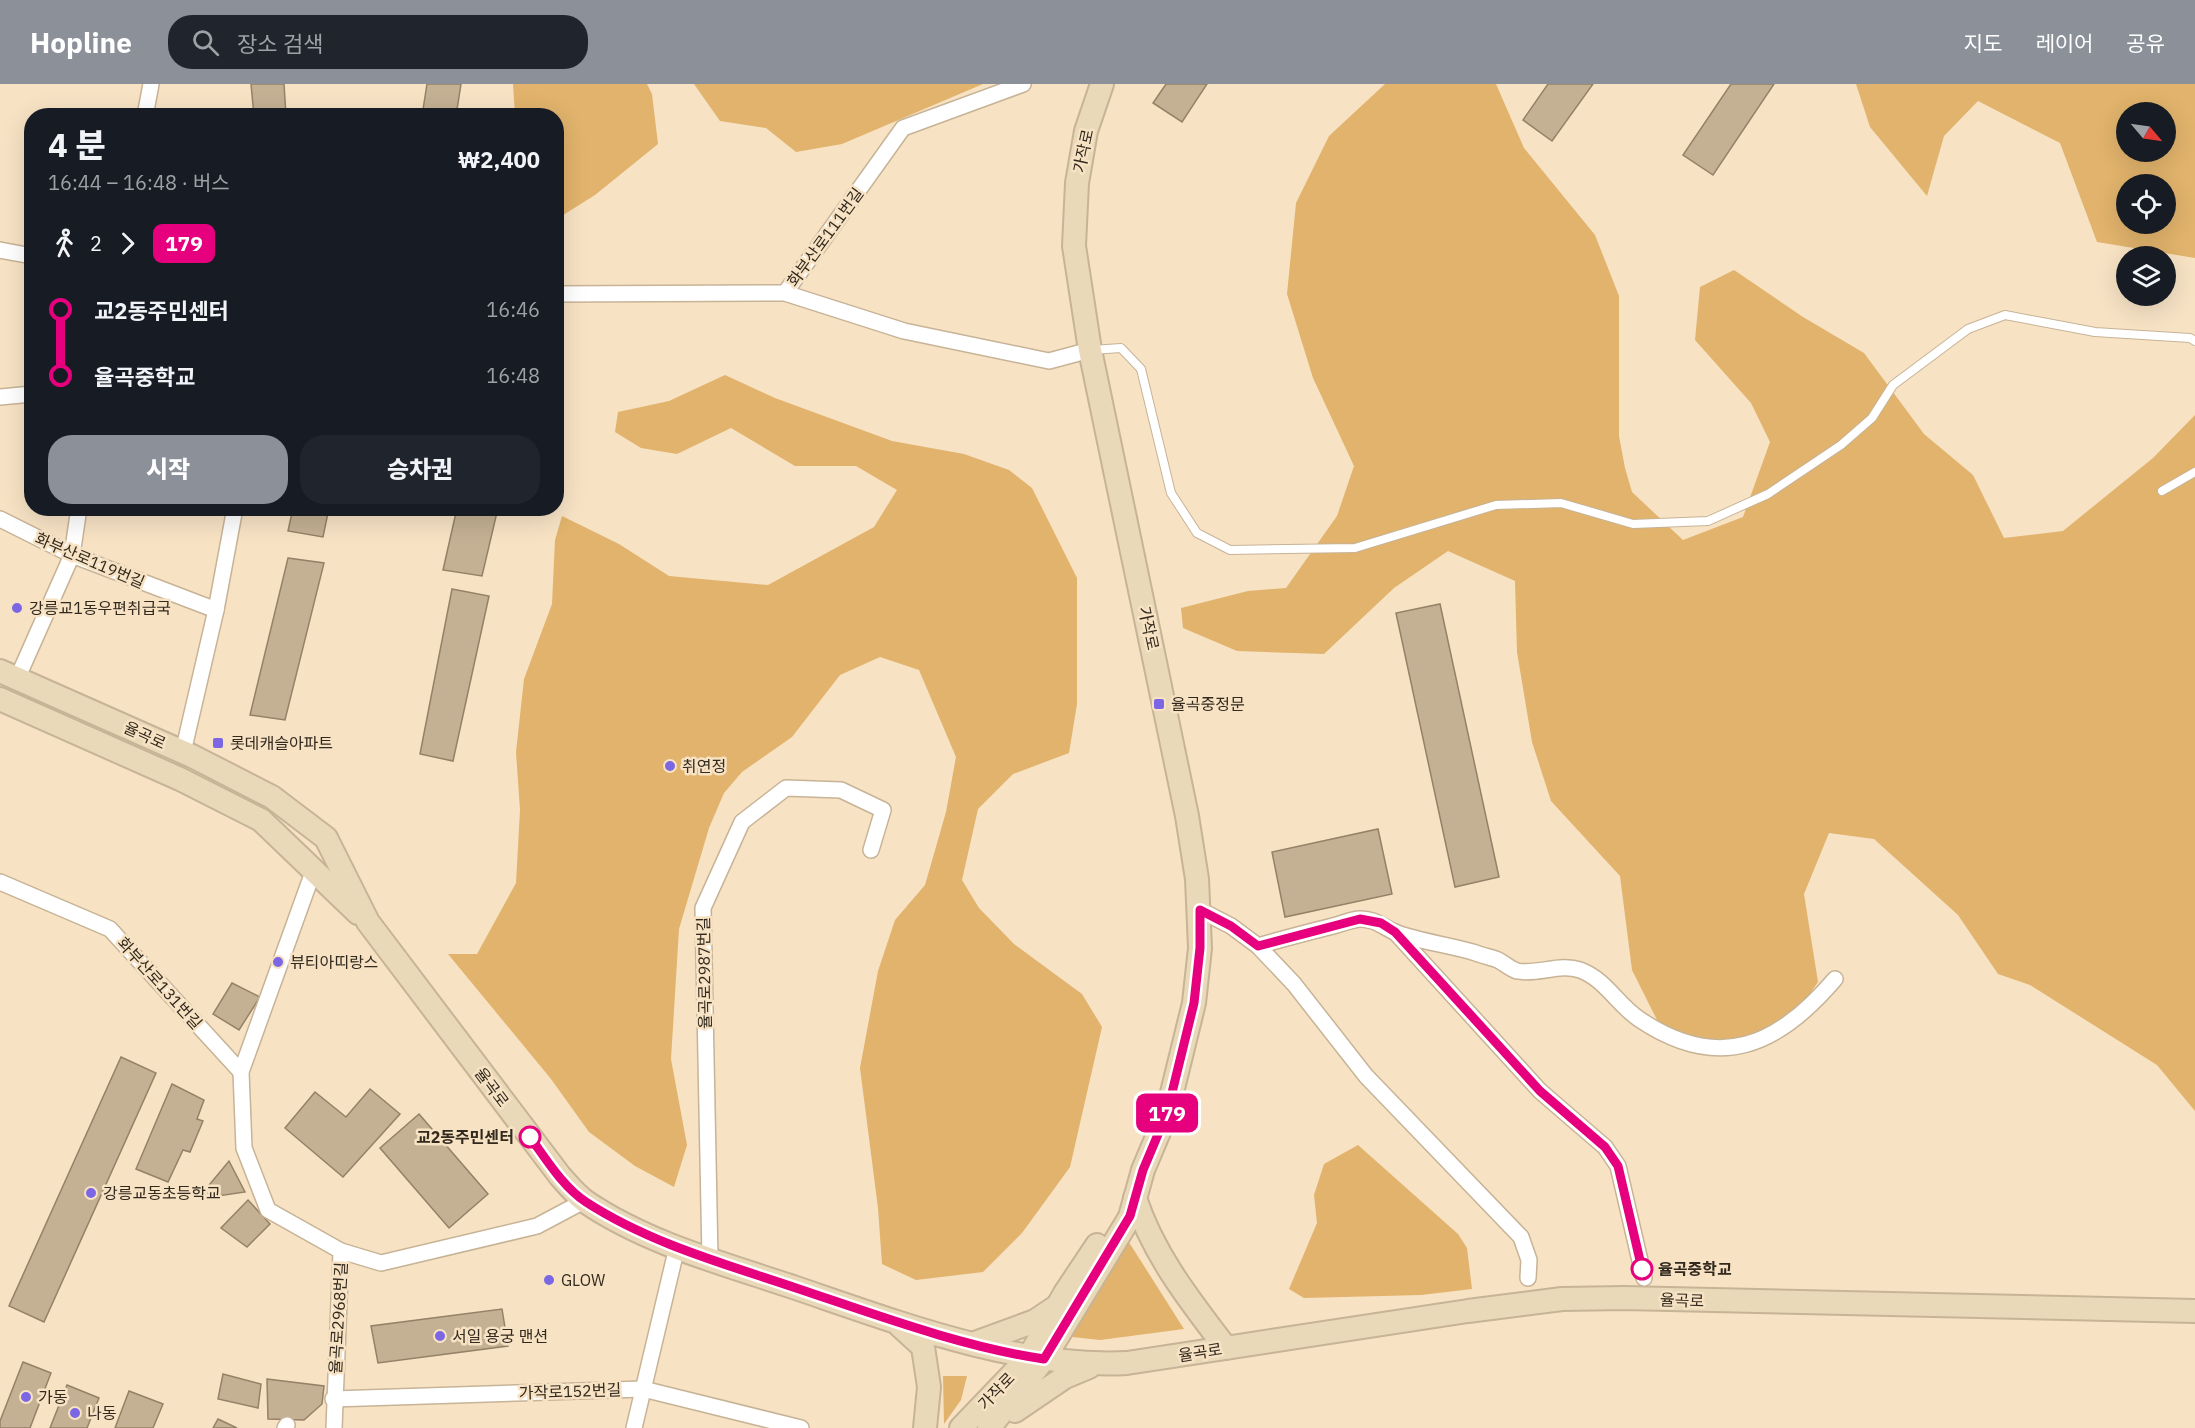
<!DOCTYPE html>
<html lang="ko">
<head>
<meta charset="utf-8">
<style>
  body { margin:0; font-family:"IBM Plex Sans","Noto Sans KR",sans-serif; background:#20242c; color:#f1f3f6; height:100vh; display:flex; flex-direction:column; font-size:22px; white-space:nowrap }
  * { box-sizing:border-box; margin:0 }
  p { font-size:20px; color:#9ea1a6 }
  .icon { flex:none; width:33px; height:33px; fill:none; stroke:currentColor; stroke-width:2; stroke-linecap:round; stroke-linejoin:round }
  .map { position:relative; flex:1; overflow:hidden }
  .panel { position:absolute; left:24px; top:24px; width:540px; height:408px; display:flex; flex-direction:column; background:#171b24; border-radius:24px; box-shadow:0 6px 24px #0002 }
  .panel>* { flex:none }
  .badge { padding:0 12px; border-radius:9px; font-size:21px; line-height:39px }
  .needle { width:39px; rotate:119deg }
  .tools { position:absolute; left:2116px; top:18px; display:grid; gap:12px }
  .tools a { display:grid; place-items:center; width:60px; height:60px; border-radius:50%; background:#171b24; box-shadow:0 6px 24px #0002; font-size:30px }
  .map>.badge { position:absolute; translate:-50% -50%; box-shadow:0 0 0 3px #fff }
  .legs { display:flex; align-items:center; gap:9px; height:66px; padding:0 24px; font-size:20px }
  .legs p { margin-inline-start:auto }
  .headline { display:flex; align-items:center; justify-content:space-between; height:102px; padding:0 24px }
  h1 { font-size:33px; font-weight:800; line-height:45px }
  .button { display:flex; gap:12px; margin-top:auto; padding:12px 24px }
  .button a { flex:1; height:69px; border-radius:24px; background:#8c9099; color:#fff; font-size:24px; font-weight:800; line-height:69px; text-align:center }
  .button a+a { background:#20242c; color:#f1f3f6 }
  ul { padding:0 24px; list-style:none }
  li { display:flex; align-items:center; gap:21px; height:66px; font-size:22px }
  li i { display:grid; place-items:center; width:9px; height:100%; margin:0 8px; background:currentColor }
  li i::after { content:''; width:15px; height:15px; margin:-8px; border:4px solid; border-radius:50%; background:#171b24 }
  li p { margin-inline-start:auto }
  li:first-child i { background:linear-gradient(#0000 50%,currentColor 0) }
  li:last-child i { background:linear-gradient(currentColor 50%,#0000 0) }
  header { display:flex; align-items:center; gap:36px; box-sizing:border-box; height:84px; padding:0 30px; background:#8c9099; color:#fff }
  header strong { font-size:28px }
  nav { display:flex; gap:33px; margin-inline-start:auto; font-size:21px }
  .search { width:420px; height:54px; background:#20242c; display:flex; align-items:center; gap:15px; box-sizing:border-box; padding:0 21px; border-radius:24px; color:#9ea1a6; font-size:22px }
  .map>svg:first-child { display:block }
</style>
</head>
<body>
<header>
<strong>Hopline</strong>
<div class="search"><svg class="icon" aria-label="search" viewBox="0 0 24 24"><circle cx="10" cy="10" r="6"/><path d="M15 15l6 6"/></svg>장소 검색</div>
<nav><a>지도</a><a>레이어</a><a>공유</a></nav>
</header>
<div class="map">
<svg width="2195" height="1344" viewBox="0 0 2195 1344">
  <rect width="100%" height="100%" fill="#f7e2c4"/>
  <!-- green -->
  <g fill="#e1b36c" fill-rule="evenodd">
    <polygon points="513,0 647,0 652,10 658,60 595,111 560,133 556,131 556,32 515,31"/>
    <polygon points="694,0 983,0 842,60 796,68 766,44 720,37"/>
    <polygon points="1385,0 1496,0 1524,64 1595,151 1619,212 1619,352 1625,384 1632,408 1683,456 1743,433 1770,358 1751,319 1695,256 1700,203 1734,186 1803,233 1864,269 1924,350 1973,391 2004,454 2063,447 2153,374 2195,331 2195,1027 2157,981 2030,901 1998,890 1958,831 1874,755 1829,749 1804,810 1818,898 1781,952 1720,970 1660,942 1632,886 1620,792 1551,717 1532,658 1517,568 1515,497 1448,467 1394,504 1324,570 1237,567 1183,544 1181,524 1248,507 1286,504 1337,432 1354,382 1313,294 1287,210 1296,119 1329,52"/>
    <path d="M1856,0H2195V174L2097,158L2060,59L1978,17L1944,52L1927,112L1870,43ZM2127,28H2166V68H2127ZM2127,100H2166V140H2127Z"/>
    <polygon points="725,291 775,314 892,357 964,370 1009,386 1032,404 1077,494 1077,620 1069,669 1013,690 978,725 962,796 979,824 1014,860 1082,910 1102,943 1070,1083 1022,1149 983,1188 916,1196 882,1180 878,1124 860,984 878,887 895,836 925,801 946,728 956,673 919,586 880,573 840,591 792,653 742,688 724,709 709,744 679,845 671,975 687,1061 674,1103 635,1082 589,1048 551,995 448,870 477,870 516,799 520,726 516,668 524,595 552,520 555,456 562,432 619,460 669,492 768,501 874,443 897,406 856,382 795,382 731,344 677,370 641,364 615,348 618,328 669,317"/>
    <polygon points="1358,1061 1458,1150 1467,1164 1472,1205 1421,1211 1304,1214 1289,1205 1317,1139 1314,1111 1324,1080"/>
    <polygon points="1125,1152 1184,1245 1100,1256 1072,1253"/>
    <polygon points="943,1292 967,1292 961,1316 944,1340"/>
  </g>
  <!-- building -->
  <g fill="#c4b093" stroke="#958266" stroke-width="1.5">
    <polygon points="251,0 284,0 286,32 254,32"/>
    <polygon points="427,0 461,0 456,32 422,32"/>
    <polygon points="1166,0 1207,0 1182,38 1153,19"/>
    <polygon points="1548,0 1593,0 1552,57 1523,36"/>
    <polygon points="1731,0 1774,0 1713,91 1683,71"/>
    <polygon points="293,424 329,424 323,453 288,447"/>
    <polygon points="457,424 498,424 482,492 443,486"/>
    <polygon points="288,474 324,479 285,636 250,631"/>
    <polygon points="452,505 489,512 453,677 420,670"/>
    <polygon points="1440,520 1499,793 1455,803 1396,529"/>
    <polygon points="1378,745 1392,810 1285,833 1272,768"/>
    <polygon points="232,899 260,913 239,946 213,930"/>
    <polygon points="121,973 156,989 44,1238 9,1222"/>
    <polygon points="172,1000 204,1016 197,1035 203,1037 190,1068 183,1066 168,1098 136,1085"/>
    <polygon points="370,1005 400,1030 343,1093 285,1044 315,1008 346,1033"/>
    <polygon points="419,1030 488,1110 449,1144 380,1064"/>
    <polygon points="229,1077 245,1108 211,1113 205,1106"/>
    <polygon points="248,1116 270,1140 247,1163 221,1144"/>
    <polygon points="502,1225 508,1262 378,1279 371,1242"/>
    <polygon points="23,1278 51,1289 30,1344 0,1344 0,1337"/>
    <polygon points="223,1290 261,1300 258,1324 218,1315"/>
    <polygon points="267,1295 324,1302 322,1320 304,1336 268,1335"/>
    <polygon points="67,1301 99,1314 87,1344 50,1344"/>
    <polygon points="129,1307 163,1320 153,1344 115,1344"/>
    <polygon points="218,1335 237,1344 213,1344"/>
  </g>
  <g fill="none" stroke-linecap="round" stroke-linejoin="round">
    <!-- lane casing -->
    <g stroke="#c7b396" stroke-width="10">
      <g id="lane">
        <polyline points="1092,266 1121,264 1141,285 1171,409 1197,449 1230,466 1355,464 1496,421 1561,419 1633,440 1708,437 1768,410 1841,361 1872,334 1893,301 1968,245 2005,231 2095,248 2190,254 2195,257"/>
        <polyline points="2162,407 2195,388"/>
      </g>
    </g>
    <!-- street casing -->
    <g stroke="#c7b396" stroke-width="18">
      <g id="street">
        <polyline points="145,32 151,0"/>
        <polyline points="0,166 32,172"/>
        <polyline points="785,209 903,44 1023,0"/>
        <polyline points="556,210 785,209 904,247 1049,277 1090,266"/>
        <polyline points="0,313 32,310"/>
        <polyline points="0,435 72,471 216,526"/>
        <polyline points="17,595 72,471 79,424"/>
        <polyline points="183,668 216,526 235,424"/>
        <polyline points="313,788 241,988 244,1064 268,1126 341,1167 334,1344"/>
        <polyline points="0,798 110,845 241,988"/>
        <polyline points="1200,826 1231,842 1258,862 1294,900 1366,992 1521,1153 1529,1176 1528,1194"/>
        <polyline points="1395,848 1540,1007 1605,1063 1618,1082 1644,1194"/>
        <path d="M1258,862C1282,855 1305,849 1329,843C1338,841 1350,836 1359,835C1375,834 1384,844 1397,849C1422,858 1450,861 1476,869C1483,872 1491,873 1498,876C1504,879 1510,885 1517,887C1538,891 1560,879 1580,886C1605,895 1617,920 1639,935C1719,989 1778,962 1835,895"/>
        <polyline points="341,1167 381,1179 537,1142 584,1117"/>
        <polyline points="710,1175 703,824 742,738 786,704 841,706 883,726 871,766"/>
        <polyline points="333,1315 643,1305 801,1344"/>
        <polyline points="285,1344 287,1341"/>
        <polyline points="634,1344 677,1163"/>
      </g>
    </g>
    <!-- secondary casing -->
    <g stroke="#c7b396" stroke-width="26">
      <g id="secondary">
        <path d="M0,587L192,672L272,713L326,754L368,838L560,1092C568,1101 576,1111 586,1118C648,1160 725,1180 796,1204C896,1238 1020,1285 1127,1279L1468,1227L1562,1215L1624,1214L2195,1227"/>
        <polyline points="0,615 180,695 261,736 358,829"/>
        <path d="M1135,1114C1153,1170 1190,1217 1226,1264"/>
        <polyline points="900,1242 923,1263 929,1303 925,1344"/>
        <polyline points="975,1259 1035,1237 1056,1223"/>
        <polyline points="1015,1327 1065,1293 1089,1283"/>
        <polyline points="961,1344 1029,1273 1065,1209 1097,1161"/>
        <polyline points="989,1344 1044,1275 1130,1133 1143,1086 1167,1029 1194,919 1200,864 1197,795 1187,732 1090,266 1074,162 1077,99 1086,47 1102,0"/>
      </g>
    </g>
    <!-- lane -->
    <use href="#lane" stroke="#fff" stroke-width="8"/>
    <!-- street -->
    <use href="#street" stroke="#fff" stroke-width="15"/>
    <!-- secondary -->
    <use href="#secondary" stroke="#e9d9b9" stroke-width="22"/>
  </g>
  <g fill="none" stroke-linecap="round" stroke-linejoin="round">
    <!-- line-1 casing -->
    <g stroke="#fff" stroke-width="14">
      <path id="line-1" d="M530,1053C546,1075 563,1103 586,1118C649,1159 725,1180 796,1204C874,1230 962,1263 1044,1275L1130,1132L1143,1086L1167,1029L1194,919L1200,864V826L1231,842L1258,862L1360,835L1381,839L1395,848L1540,1007L1605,1063L1618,1082L1642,1185"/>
    </g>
    <!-- line-1 -->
    <use href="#line-1" stroke="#e6007e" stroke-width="9"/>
  </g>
  <!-- markers -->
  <g fill="#7b67e3" stroke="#f7e2c4" stroke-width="2">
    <circle cx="17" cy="524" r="6"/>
    <rect x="1153" y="614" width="12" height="12" rx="3"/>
    <rect x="212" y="653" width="12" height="12" rx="3"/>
    <circle cx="670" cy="682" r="6"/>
    <circle cx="278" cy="878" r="6"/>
    <circle cx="91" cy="1109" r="6"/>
    <circle cx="549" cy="1196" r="6"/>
    <circle cx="440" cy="1252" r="6"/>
    <circle cx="26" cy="1313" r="6"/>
    <circle cx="75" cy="1329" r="6"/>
  </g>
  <g fill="#fff" stroke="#e6007e" stroke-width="3">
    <circle cx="530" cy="1053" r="10"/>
    <circle cx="1642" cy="1185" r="10"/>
  </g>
  <g text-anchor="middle" stroke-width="5" stroke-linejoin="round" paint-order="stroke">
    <!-- street labels -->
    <g font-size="16" fill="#322a1e" stroke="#f7e2c4">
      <text transform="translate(1083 67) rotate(-78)" y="6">가작로</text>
      <text transform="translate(825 153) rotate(-54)" y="6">화부산로111번길</text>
      <text transform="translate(90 476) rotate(23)" y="6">화부산로119번길</text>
      <text transform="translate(1149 544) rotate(78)" y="6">가작로</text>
      <text transform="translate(145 651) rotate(24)" y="6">율곡로</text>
      <text transform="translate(704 889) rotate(-91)" y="6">율곡로2987번길</text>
      <text transform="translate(160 899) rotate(48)" y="6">화부산로131번길</text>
      <text transform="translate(492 1003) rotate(53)" y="6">율곡로</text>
      <text transform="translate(1682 1216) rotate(2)" y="6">율곡로</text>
      <text transform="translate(338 1234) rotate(-87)" y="6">율곡로2968번길</text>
      <text transform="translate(1200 1268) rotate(-9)" y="6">율곡로</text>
      <text transform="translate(570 1307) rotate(-2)" y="6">가작로152번길</text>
      <text transform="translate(996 1307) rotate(-46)" y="6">가작로</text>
    </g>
    <!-- poi labels -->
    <g font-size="16" fill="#322a1e" stroke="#f7e2c4" text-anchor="start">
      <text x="29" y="530">강릉교1동우편취급국</text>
      <text x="1171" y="626">율곡중정문</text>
      <text x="230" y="665">롯데캐슬아파트</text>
      <text x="682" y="688">취연정</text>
      <text x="290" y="884">뷰티아띠랑스</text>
      <text x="103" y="1115">강릉교동초등학교</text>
      <text x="561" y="1202">GLOW</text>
      <text x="452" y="1258">서일 용궁 맨션</text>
      <text x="38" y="1319">가동</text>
      <text x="87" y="1335">나동</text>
    </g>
    <!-- stop labels -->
    <g font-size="16" font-weight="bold" fill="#322a1e" stroke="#f7e2c4" text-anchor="end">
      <text x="514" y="1059">교2동주민센터</text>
      <text x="1658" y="1191" text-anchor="start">율곡중학교</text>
    </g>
  </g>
</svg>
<div class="tools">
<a><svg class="needle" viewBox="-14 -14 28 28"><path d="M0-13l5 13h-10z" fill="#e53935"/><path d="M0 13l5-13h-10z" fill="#9ea1a6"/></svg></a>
<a><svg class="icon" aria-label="locate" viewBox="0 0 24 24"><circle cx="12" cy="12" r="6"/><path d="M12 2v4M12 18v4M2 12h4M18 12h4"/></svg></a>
<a><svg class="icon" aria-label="layers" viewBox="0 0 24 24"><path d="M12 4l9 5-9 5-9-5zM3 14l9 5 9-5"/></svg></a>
</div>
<b class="badge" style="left:1167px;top:1029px;background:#e6007e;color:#fff">179</b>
<section class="panel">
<div class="headline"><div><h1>4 분</h1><p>16:44 – 16:48 · 버스</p></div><b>₩2,400</b></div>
<div class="legs"><svg class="icon" aria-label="walk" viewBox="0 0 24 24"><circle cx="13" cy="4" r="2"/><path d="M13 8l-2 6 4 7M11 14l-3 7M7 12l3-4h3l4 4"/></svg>2<svg class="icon" aria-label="forward" viewBox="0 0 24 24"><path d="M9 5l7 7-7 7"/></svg><b class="badge" style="background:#e6007e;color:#fff">179</b></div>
<ul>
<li><i style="color:#e6007e"></i><b>교2동주민센터</b><p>16:46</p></li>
<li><i style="color:#e6007e"></i><b>율곡중학교</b><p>16:48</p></li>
</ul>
<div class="button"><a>시작</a><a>승차권</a></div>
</section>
</div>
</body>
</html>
